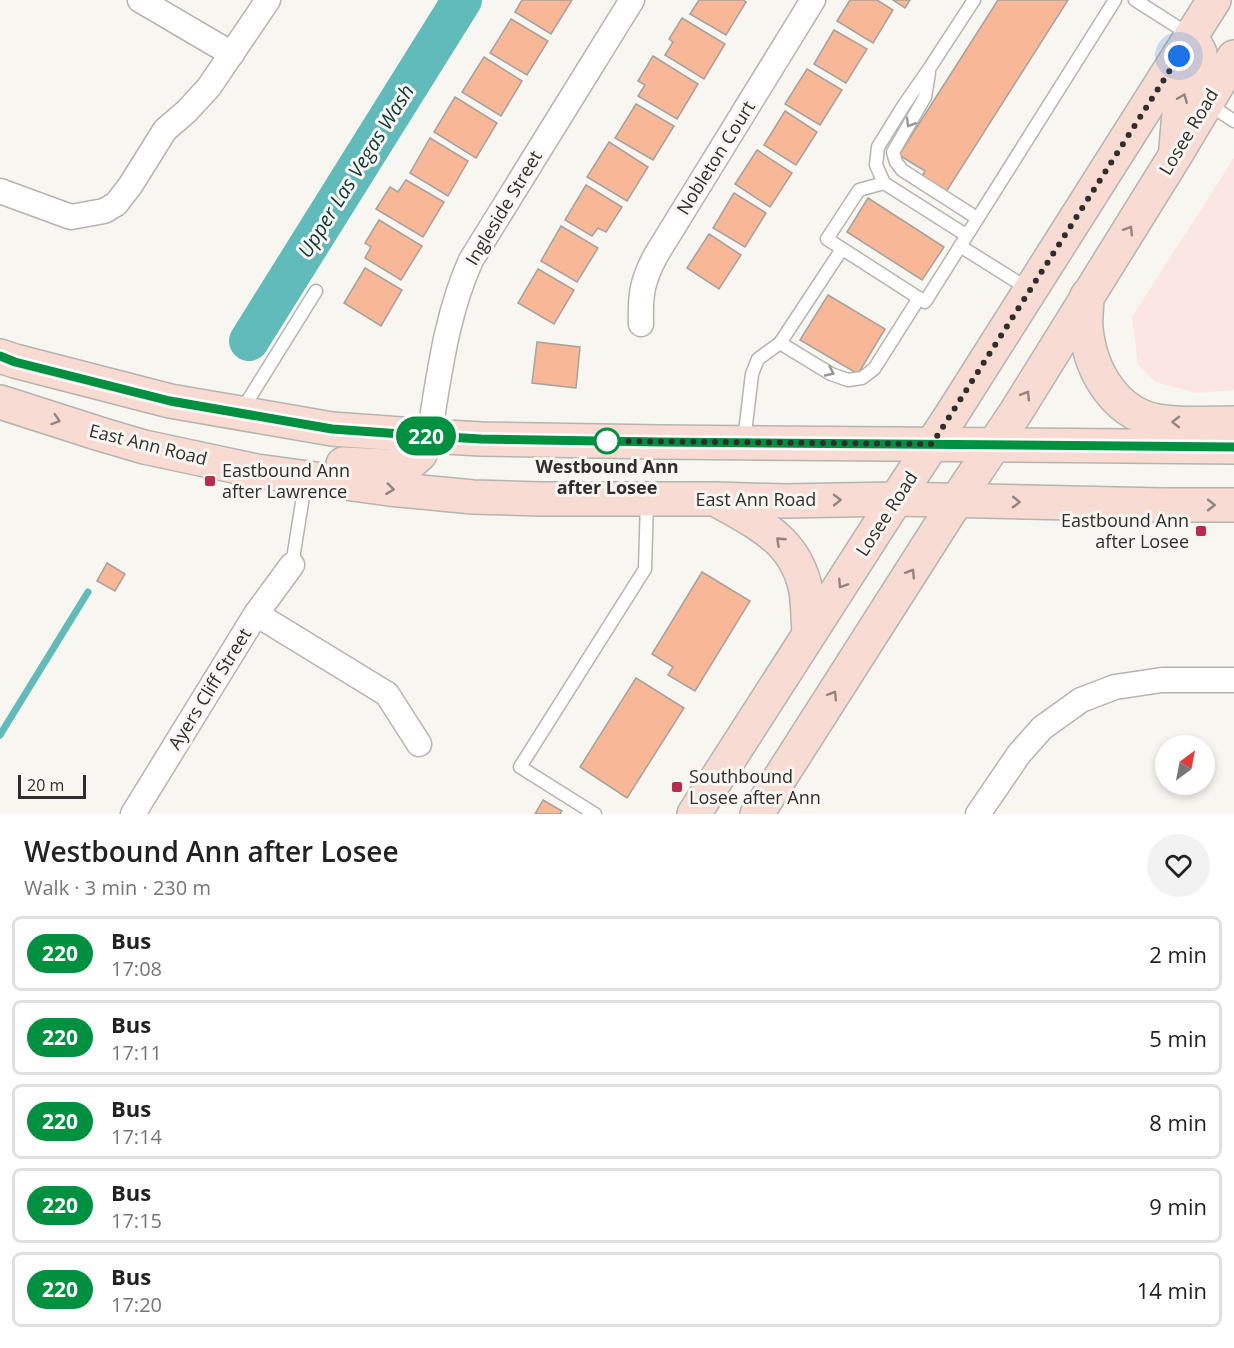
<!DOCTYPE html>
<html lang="en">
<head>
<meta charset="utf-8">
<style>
  body { margin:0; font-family:"Open Sans",sans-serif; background:#f2f2f2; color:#222; height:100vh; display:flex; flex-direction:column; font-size:22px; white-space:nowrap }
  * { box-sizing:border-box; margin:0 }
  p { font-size:20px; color:#767676 }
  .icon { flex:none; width:33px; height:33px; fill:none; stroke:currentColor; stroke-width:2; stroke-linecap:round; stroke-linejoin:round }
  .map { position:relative; height:814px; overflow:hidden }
  .sheet { display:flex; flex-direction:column; background:#fff; flex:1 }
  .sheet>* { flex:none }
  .badge { padding:0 12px; border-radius:20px; font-size:21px; line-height:39px }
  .needle { width:39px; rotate:32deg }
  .fabs { position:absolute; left:1155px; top:735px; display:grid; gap:12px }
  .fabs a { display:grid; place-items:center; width:60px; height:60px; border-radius:50%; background:#fff; box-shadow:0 3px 9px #0003; font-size:30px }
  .scale { position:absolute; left:18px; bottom:15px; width:68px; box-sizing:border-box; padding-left:6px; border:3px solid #2f2e2c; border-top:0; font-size:16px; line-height:21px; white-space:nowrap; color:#2f2e2c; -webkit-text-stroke:4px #f8f6f0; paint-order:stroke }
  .you { position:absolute; width:30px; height:30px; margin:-15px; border:4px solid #fff; border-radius:50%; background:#1a73e8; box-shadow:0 0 0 9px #1a73e833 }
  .map>.badge { position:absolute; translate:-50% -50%; box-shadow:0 0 0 3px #fff }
  .round { display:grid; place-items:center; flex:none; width:63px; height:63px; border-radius:32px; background:#f2f2f2 }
  .head { display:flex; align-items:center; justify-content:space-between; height:102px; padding:0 24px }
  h1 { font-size:28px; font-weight:600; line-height:45px }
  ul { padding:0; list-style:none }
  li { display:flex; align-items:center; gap:18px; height:75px; margin:0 12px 9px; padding:0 12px; border:3px solid #e0e0e0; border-radius:9px }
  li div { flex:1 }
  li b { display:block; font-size:22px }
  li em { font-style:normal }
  li .badge { min-width:66px; font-weight:700; text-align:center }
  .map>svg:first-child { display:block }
</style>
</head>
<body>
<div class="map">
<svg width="1234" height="814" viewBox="0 0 1234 814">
  <rect width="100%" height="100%" fill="#f8f6f0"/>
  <!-- commercial -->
  <polygon fill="#fce6e3" points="1234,158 1234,390 1196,393 1155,382 1138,364 1132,317"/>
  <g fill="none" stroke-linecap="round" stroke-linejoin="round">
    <!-- stream -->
    <polyline stroke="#60bbba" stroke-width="7" points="0,735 88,592"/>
    <!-- river -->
    <polyline stroke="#60bbba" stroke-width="40" points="249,341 462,0"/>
  </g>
  <!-- building -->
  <g fill="#f8b898" stroke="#a7a19e" stroke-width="1.5">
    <polygon points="522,0 572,0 551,34 515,12"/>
    <polygon points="699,0 743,0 746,2 726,35 690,14"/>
    <polygon points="850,0 877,0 893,10 873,43 837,21"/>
    <polygon points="893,0 910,0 905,8"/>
    <polygon points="998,0 1068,0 946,192 922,176 925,171 899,155"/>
    <polygon points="682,18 725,44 704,79 665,55 673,42 669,39"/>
    <polygon points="511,19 548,41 527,75 490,53"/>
    <polygon points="834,30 867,49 846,83 814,64"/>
    <polygon points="653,56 698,84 677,119 638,96 645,85 638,81"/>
    <polygon points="484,57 522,81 501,116 462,92"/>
    <polygon points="807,69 842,90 820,125 785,104"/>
    <polygon points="455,97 497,123 476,158 434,132"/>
    <polygon points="636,104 674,126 653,160 615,138"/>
    <polygon points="785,111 817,132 796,165 764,145"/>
    <polygon points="430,138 468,161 448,196 410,173"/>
    <polygon points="609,142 648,167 627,201 587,177"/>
    <polygon points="757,150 792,173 770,207 735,184"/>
    <polygon points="406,180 444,202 423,237 376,209 390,187 398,192"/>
    <polygon points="586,185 622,207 606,232 598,228 592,236 565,220"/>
    <polygon points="734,193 766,213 745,247 713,228"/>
    <polygon points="868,198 944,247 922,280 847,232"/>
    <polygon points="379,220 422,246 401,280 365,258 371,247 365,243"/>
    <polygon points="561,226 598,248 577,282 541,261"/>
    <polygon points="709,234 741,255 719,289 687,268"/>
    <polygon points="365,268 402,290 381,326 344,303"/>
    <polygon points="538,269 574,290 554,324 518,303"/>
    <polygon points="828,295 885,329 858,374 800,340"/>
    <polygon points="537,342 580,347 576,388 532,383"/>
    <polygon points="107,563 125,574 115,591 97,581"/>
    <polygon points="702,572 750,601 695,691 668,675 673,667 652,654"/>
    <polygon points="636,678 684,708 627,798 580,767"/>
    <polygon points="543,800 562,811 560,814 535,814"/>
  </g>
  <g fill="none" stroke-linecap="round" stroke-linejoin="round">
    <!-- service casing -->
    <g stroke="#b6b4af" stroke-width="15">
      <g id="service">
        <polyline points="1135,0 1190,35"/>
        <polyline points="929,73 925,97 893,152 896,162 902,170 977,218"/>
        <polyline points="1208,104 1234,121"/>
        <polyline points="884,183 859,190 827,239 925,302 1115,0"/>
        <polyline points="966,235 884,183 876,165 878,147 904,105 929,69 974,0"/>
        <polyline points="960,246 1030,290"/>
        <polyline points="780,343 831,374 848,380 862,378 874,369 919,298"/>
        <polyline points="242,410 316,291"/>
        <polyline points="744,441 752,374 758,359 780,343 842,249"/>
        <polyline points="292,565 306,478"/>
        <polyline points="595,814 520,767 645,569 647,501"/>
      </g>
    </g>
    <!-- minor casing -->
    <g stroke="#b6b4af" stroke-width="27">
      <g id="minor">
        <polyline points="140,0 232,54"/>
        <polyline points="0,191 71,217 104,211 116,204 130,186 165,130 187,111 209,87 268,0"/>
        <path d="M641,324C640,295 642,281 656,255L813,0"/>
        <path d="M429,436C439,377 446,315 471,260L632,0"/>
        <polyline points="256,614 387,694 419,744"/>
        <polyline points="133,814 256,614 292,565"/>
        <polyline points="978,814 1019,754 1042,728 1081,700 1115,687 1162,680 1234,680"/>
      </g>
    </g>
    <!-- secondary casing -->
    <g stroke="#b6b4af" stroke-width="36">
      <g id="secondary">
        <polyline points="1176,148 1180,100 1200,66 1200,53 1191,36"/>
        <path d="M1087,296C1087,307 1085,318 1086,328C1090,372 1117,418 1165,422C1188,425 1211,423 1234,423"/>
        <polyline points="0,356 15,361 170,401 332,429 429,436 481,439 660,442 1234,447"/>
        <polyline points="0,402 100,434 144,447 257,471 389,489 473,497 540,499 715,499 785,501 896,499 1163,505 1234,505"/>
        <polyline points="343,464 387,466 410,463 420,454 429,436"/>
        <path d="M717,500C758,524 796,539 806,591C808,605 808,620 809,634"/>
        <polyline points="694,814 896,499 952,414 1214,0"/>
        <polyline points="757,814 957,500 1016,412 1175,156 1234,57"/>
      </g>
    </g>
    <!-- service -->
    <use href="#service" stroke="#fff" stroke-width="12"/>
    <!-- minor -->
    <use href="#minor" stroke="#fff" stroke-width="24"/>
    <!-- secondary -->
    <use href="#secondary" stroke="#f8dbd3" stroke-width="33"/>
  </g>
  <!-- one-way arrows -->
  <defs><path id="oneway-chevron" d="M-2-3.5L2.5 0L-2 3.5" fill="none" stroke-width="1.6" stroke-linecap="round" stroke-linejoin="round" transform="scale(1.5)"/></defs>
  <g stroke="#948480">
    <use href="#oneway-chevron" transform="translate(1183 98) rotate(-68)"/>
    <use href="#oneway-chevron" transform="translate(1129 230) rotate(-58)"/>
    <use href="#oneway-chevron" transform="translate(1026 395) rotate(-58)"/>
    <use href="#oneway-chevron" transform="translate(56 420) rotate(18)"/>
    <use href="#oneway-chevron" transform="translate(1176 422) rotate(-179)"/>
    <use href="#oneway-chevron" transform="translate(390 489) rotate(7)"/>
    <use href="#oneway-chevron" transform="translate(837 500) rotate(-1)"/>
    <use href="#oneway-chevron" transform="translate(1016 502) rotate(1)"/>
    <use href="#oneway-chevron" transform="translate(1211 505)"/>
    <use href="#oneway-chevron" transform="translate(780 541) rotate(-137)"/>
    <use href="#oneway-chevron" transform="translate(911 573) rotate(-58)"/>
    <use href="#oneway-chevron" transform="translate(842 584) rotate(123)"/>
    <use href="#oneway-chevron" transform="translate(833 695) rotate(-58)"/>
  </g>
  <g stroke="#979696">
    <use href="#oneway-chevron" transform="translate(910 123) rotate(121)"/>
    <use href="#oneway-chevron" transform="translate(830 372) rotate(25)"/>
  </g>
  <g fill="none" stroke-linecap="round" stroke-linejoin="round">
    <!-- line casing -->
    <g stroke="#fff" stroke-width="14">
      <polyline id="line" points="0,356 15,362 170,401 332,429 429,436 481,439 660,442 1234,447"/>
    </g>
    <!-- line -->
    <use href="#line" stroke="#009140" stroke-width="9"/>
    <!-- walk -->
    <polyline stroke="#2f2e2c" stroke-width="6" stroke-dasharray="0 10.8" points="607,441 932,444 1179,56"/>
  </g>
  <!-- markers -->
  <circle fill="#fff" stroke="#009140" stroke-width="3" cx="607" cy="441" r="12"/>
  <g fill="#bb2b50" stroke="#f8f6f0" stroke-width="2">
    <rect x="204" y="475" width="12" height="12" rx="3"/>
    <rect x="1195" y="525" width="12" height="12" rx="3"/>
    <rect x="671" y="781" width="12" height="12" rx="3"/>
  </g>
  <g text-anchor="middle" stroke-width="6" stroke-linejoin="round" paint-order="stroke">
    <!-- street labels -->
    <g font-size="18" fill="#2f2e2c" stroke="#f8f6f0">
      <text transform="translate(1189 132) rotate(-59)" y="6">Losee Road</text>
      <text transform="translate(716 158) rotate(-58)" y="6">Nobleton Court</text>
      <text transform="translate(504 208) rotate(-59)" y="6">Ingleside Street</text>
      <text transform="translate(148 445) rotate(14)" y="6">East Ann Road</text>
      <text x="756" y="506">East Ann Road</text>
      <text transform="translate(887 514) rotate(-57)" y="6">Losee Road</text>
      <text transform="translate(210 689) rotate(-58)" y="6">Ayers Cliff Street</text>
    </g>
    <!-- stop labels -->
    <g font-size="18" font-weight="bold" fill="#2f2e2c" stroke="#f8f6f0">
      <text x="607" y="473">Westbound Ann<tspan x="607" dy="21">after Losee</tspan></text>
    </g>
    <!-- poi labels -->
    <g font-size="18" fill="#2f2e2c" stroke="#f8f6f0" text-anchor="start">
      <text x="222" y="477">Eastbound Ann<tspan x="222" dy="21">after Lawrence</tspan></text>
      <text x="1189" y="527" text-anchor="end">Eastbound Ann<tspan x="1189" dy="21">after Losee</tspan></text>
      <text x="689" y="783">Southbound<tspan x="689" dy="21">Losee after Ann</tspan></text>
    </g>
    <!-- water labels -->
    <g font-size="20" font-style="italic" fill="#0c3838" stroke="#f8f6f0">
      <text transform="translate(356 171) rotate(-58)" y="7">Upper Las Vegas Wash</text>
    </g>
  </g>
</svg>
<div class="fabs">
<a><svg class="needle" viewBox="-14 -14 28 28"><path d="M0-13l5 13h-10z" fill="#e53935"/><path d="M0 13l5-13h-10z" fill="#767676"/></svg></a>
</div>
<div class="scale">20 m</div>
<div class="you" style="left:1179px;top:56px"></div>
<b class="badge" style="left:426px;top:436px;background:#009140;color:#fff">220</b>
</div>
<section class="sheet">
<div class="head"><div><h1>Westbound Ann after Losee</h1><p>Walk · 3 min · 230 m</p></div><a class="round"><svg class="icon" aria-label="heart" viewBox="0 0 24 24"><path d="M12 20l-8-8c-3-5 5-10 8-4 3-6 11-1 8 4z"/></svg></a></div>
<ul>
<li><span class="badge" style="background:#009140;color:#fff">220</span><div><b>Bus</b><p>17:08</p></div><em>2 min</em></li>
<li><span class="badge" style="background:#009140;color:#fff">220</span><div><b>Bus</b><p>17:11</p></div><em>5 min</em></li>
<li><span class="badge" style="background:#009140;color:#fff">220</span><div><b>Bus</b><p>17:14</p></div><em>8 min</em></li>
<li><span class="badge" style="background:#009140;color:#fff">220</span><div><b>Bus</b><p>17:15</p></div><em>9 min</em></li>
<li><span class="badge" style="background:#009140;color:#fff">220</span><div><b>Bus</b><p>17:20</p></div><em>14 min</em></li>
</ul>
</section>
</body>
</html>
